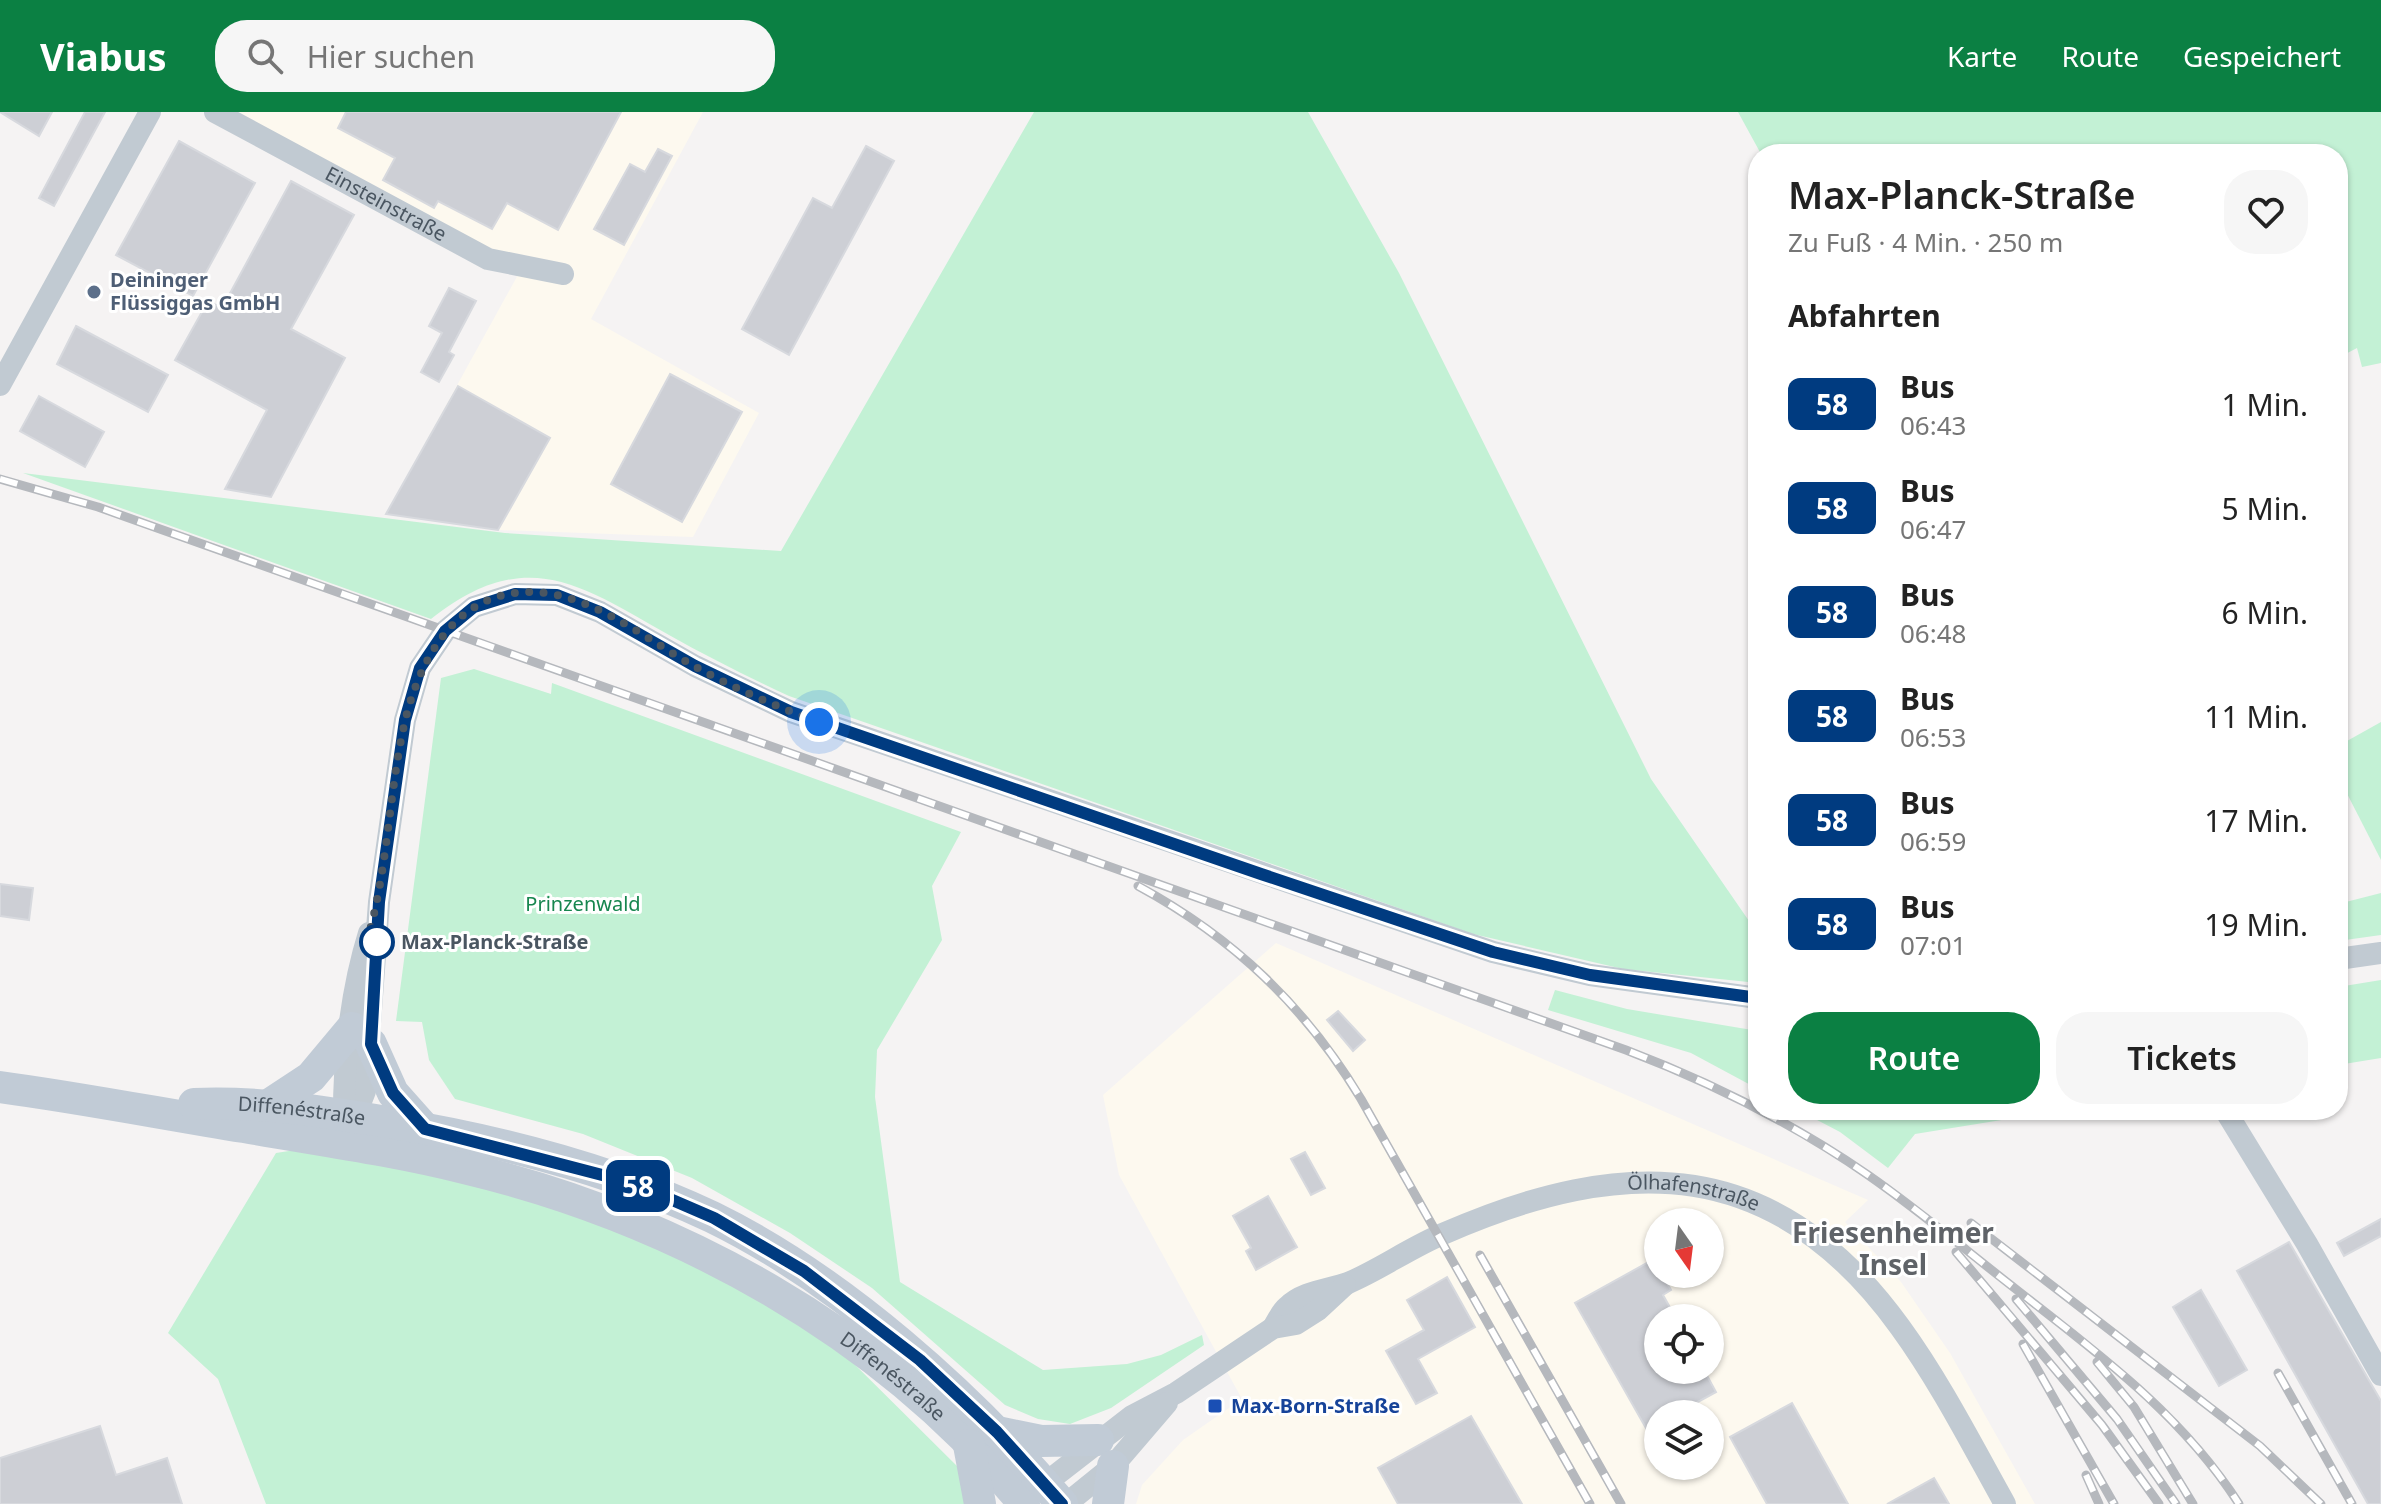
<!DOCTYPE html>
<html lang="de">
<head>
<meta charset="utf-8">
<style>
  body { margin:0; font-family:"Noto Sans",sans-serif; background:#f6f6f6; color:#222; height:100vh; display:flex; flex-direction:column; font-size:30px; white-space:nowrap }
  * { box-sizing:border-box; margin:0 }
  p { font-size:26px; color:#767676 }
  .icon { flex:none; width:44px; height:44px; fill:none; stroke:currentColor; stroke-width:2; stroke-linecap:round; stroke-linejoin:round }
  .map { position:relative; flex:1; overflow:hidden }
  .sheet { position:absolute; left:1748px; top:32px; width:600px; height:976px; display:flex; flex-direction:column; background:#fff; border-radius:32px; box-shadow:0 2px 6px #0004 }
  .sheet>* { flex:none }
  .badge { padding:0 16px; border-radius:12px; font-size:28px; line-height:52px }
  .needle { width:52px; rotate:166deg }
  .tools { position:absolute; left:1644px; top:1096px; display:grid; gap:16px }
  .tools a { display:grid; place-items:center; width:80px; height:80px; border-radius:50%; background:#fff; box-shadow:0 2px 6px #0004; font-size:40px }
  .you { position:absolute; width:40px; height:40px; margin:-20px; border:6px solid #fff; border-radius:50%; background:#1a73e8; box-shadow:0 0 0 12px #1a73e833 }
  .map>.badge { position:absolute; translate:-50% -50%; box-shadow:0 0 0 4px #fff }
  h2 { padding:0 40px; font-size:30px; line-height:72px }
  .round { display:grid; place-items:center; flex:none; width:84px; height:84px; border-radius:32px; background:#f6f6f6 }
  .head { display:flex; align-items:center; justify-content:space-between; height:136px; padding:0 40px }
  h1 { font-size:38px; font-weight:600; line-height:60px }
  .cta { display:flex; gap:16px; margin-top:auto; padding:16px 40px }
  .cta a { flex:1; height:92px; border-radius:32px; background:#0b8043; color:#fff; font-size:32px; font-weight:600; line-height:92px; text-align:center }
  .cta a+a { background:#f6f6f6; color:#222 }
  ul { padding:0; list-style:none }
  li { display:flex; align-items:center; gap:24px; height:104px; padding:0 40px }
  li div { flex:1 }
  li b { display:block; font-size:30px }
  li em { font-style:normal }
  li .badge { min-width:88px; font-weight:700; text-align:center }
  header { display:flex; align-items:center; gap:48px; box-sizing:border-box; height:112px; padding:0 40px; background:#0b8043; color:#fff }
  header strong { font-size:38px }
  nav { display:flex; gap:44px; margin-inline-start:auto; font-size:28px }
  .search { width:560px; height:72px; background:#f6f6f6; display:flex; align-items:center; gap:20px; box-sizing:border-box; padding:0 28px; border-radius:32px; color:#767676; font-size:30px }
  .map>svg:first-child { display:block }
</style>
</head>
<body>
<header>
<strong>Viabus</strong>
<div class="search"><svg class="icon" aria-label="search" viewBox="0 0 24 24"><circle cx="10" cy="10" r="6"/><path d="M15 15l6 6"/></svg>Hier suchen</div>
<nav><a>Karte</a><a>Route</a><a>Gespeichert</a></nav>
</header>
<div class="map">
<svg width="2381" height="1392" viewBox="0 0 2381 1392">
  <rect width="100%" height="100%" fill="#f5f3f3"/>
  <!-- commercial -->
  <g fill="#fdf9ef" fill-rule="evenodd">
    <polygon points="239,0 703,0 591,207 759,301 693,425 498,418 386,402 519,161"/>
    <path d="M1276,831L1868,1088L1845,1110L1901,1170L1950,1241L2035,1392H1136L1142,1373L1183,1328L1242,1287L1119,1063L1103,983ZM1658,1110H1710V1162H1658ZM1658,1206H1710V1258H1658ZM1658,1302H1710V1354H1658Z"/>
  </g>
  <!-- green -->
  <g fill="#c3f1d5">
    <path d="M1034,0H1308L1399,161L1651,667L1758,822V871L1623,857L1473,822L789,584C748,565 708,545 669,523C578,471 525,433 431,507L23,361L505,421L781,439Z"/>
    <polygon points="1738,0 2381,0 2381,251 2362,255 2357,236 2338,246 2338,42 1761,42"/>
    <polygon points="474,557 551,582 552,571 961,720 932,774 942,828 877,938 875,985 900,1170 1043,1258 1127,1252 1161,1243 1202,1223 1204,1233 1111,1296 1070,1312 1038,1307 1005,1293 872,1176 790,1121 692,1066 583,1022 455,987 429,948 422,910 396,909 441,566"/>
    <polygon points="2381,610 2381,748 2338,664 2338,634"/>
    <polygon points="2381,781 2381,823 2338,829 2338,792"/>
    <polygon points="2381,868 2381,946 2338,953 2338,875"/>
    <polygon points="1555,878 1627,897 1758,919 1758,977 1691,941 1548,898"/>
    <polygon points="1798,998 2064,998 1915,1022 1888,1056 1840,1020"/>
    <polygon points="302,1037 421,1058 627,1117 825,1223 961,1358 969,1392 266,1392 218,1267 168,1221 276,1041"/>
  </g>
  <!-- building -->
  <g fill="#cdcfd5" stroke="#d7d9de" stroke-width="2">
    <polygon points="0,0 52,0 39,24"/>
    <polygon points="85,0 105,0 54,94 39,86"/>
    <polygon points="346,0 621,0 558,118 507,91 492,117 438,89 434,96 383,68 395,46 338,16"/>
    <polygon points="179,29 255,71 193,184 116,143"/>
    <polygon points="866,34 894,49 789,243 742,217 813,86 832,96"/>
    <polygon points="658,37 672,44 624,133 594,117 630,52 645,60"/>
    <polygon points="291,69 354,103 291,217 345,246 271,385 225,377 267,298 175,248 208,189 222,196"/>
    <polygon points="449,176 476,189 449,240 454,243 439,270 421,260 442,221 429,214"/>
    <polygon points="76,214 168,263 148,300 57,252"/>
    <polygon points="670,262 742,300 682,410 611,372"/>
    <polygon points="458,274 550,326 498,418 386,402"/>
    <polygon points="39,284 104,320 85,355 20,319"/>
    <polygon points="0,772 33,776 29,808 0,804"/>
    <polygon points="1338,899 1365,928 1353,939 1327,908"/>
    <polygon points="1305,1040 1325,1076 1311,1083 1291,1047"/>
    <polygon points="1268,1084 1297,1135 1256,1158 1246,1139 1251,1136 1233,1104"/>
    <polygon points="2381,1107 2381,1124 2344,1144 2337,1131"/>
    <polygon points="2289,1130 2381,1289 2381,1392 2368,1392 2237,1159"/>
    <polygon points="1654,1147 1658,1162 1662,1162 1671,1178 1663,1183 1676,1206 1658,1206 1658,1258 1704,1258 1716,1280 1676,1302 1658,1302 1658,1312 1647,1318 1575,1191"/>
    <polygon points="1447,1165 1475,1215 1418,1247 1437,1281 1416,1292 1386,1239 1424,1218 1407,1188"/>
    <polygon points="2201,1178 2247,1258 2219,1274 2173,1195"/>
    <polygon points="1792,1291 1848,1392 1767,1392 1730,1325"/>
    <polygon points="1471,1304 1522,1392 1398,1392 1378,1356"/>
    <polygon points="100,1314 116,1363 167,1346 182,1392 0,1392 0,1346"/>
    <polygon points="1934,1366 1949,1392 1887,1392"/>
  </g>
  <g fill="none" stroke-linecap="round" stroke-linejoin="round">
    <!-- street -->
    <g stroke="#c1cad2" stroke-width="22">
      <path id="s1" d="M215,0L488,147L563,162"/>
      <polyline points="0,273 150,0"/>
      <polyline points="2338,847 2381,841"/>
      <polyline points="2225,998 2307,1132 2381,1263"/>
      <polyline points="351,1015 365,979 379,790 405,608 420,556 445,519 474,495 515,482 557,483 600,500 695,554 791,600 1493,840 1590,863 1758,886"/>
      <path d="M344,1016C343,953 350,882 369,821"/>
      <path id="s2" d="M1273,1216C1277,1209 1281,1200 1287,1195C1303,1179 1328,1178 1348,1171C1381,1157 1411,1135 1445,1121C1626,1042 1776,1043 1900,1215C1940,1270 1972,1333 2005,1392"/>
      <polyline points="1034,1380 1132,1304 1176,1281 1273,1216 1296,1212 1318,1198 1345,1173"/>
      <polyline points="1066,1392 1113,1354 1167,1291"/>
    </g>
    <!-- secondary -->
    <g stroke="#c1cbd6" stroke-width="32">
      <polyline points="371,932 393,981 425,1017"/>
      <path id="s3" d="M0,975C82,986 163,1002 244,1015C318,1028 392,1038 464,1056C677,1107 885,1221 1024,1392"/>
      <path id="s4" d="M194,992C261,989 326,1000 393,1011C501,1029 613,1058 712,1105C841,1168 969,1283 1062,1392"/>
      <polyline points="270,992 311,965 352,916"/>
      <polyline points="997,1320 1041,1329 1098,1328"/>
      <polyline points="969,1333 980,1392"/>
      <polyline points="1108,1392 1113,1354"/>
    </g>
    <!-- rail casing -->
    <g stroke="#b5b8bd" stroke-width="9">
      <g id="rail">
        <path d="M0,367L98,395L1626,938C1710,970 1794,1012 1868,1063C1920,1099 1968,1140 2017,1178C2100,1243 2182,1303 2239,1392"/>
        <path d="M1138,774C1234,826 1305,894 1361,987L1590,1392"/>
        <polyline points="1971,1111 2260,1334 2321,1392"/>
        <polyline points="1956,1140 2102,1313 2159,1392"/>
        <polyline points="1480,1143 1621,1392"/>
        <polyline points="2016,1187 2117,1307 2176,1392"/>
        <polyline points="2023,1232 2114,1392"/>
        <polyline points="2097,1250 2134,1295 2193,1392"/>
        <polyline points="2278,1261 2352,1392"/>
        <polyline points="2086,1363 2099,1392"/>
      </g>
    </g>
    <!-- rail -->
    <use href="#rail" stroke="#fff" stroke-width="6" stroke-dasharray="18" stroke-linecap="butt"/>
  </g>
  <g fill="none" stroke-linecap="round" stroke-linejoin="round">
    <!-- line casing -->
    <g stroke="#fff" stroke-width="18">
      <polyline id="line" points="1062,1392 997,1320 920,1248 804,1159 714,1106 633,1071 425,1017 393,981 371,932 379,790 405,608 420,556 445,519 474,495 515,482 557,483 600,500 695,554 791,600 1261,762 1493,840 1590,863 1758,886"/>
    </g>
    <!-- line -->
    <use href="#line" stroke="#003b80" stroke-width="12"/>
    <!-- walk -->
    <path stroke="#4a5661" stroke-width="8" stroke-dasharray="0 14.4" d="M377,830L366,832C389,757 388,680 406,605C425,531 470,465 557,483C606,494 650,529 692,553C732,575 776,595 819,610"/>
  </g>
  <!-- markers -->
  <circle fill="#5c6f8a" stroke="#fff" stroke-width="3" cx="94" cy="180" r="8"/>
  <circle fill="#fff" stroke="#003b80" stroke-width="4" cx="377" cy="830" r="16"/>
  <rect fill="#1a4fb4" stroke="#fff" stroke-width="3" x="1207" y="1286" width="16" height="16" rx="4"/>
  <g text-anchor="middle" stroke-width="6" stroke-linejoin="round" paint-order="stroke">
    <!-- street labels -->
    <g font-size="20" fill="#4a5661" stroke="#fff">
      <text dy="7" stroke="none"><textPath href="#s1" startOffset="194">Einsteinstraße</textPath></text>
      <text dy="7" stroke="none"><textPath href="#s4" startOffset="108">Diffenéstraße</textPath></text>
      <text dy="7" stroke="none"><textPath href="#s2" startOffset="458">Ölhafenstraße</textPath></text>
      <text dy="7" stroke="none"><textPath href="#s3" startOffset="952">Diffenéstraße</textPath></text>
    </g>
    <!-- service labels -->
    <g font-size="20" font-weight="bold" fill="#4e5e75" stroke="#fff" text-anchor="start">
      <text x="110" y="175">Deininger<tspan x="110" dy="23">Flüssiggas GmbH</tspan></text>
    </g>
    <!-- park labels -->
    <g font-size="20" fill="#17864f" stroke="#fff">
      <text x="583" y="799">Prinzenwald</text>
    </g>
    <!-- stop labels -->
    <g font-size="20" font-weight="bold" fill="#4a5661" stroke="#fff" text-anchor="start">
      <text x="401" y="837">Max-Planck-Straße</text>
    </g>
    <!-- transit labels -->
    <g font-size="20" font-weight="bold" fill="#164399" stroke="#fff" text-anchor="start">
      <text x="1231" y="1301">Max-Born-Straße</text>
    </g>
    <!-- district labels -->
    <g font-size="28" font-weight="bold" fill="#5f6368" stroke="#fff">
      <text x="1893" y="1131">Friesenheimer<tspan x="1893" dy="32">Insel</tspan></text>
    </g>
  </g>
</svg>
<div class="tools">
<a><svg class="needle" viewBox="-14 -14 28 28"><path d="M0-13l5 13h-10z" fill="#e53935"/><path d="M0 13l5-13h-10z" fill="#767676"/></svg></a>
<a><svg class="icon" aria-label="locate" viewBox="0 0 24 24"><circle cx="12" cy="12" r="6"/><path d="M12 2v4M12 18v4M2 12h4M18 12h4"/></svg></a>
<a><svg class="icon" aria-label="layers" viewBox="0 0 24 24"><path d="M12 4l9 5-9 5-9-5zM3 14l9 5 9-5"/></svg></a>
</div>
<div class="you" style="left:819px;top:610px"></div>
<b class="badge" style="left:638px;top:1074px;background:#003b80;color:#fff">58</b>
<section class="sheet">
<div class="head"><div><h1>Max-Planck-Straße</h1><p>Zu Fuß · 4 Min. · 250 m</p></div><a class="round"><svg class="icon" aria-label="heart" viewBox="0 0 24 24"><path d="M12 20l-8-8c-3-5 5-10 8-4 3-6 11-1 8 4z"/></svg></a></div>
<h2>Abfahrten</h2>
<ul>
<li><span class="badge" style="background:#003b80;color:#fff">58</span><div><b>Bus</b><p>06:43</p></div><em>1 Min.</em></li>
<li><span class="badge" style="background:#003b80;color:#fff">58</span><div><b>Bus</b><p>06:47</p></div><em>5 Min.</em></li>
<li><span class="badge" style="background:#003b80;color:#fff">58</span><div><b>Bus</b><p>06:48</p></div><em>6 Min.</em></li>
<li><span class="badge" style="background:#003b80;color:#fff">58</span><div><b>Bus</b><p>06:53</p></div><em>11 Min.</em></li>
<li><span class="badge" style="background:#003b80;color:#fff">58</span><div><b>Bus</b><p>06:59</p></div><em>17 Min.</em></li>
<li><span class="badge" style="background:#003b80;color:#fff">58</span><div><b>Bus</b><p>07:01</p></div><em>19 Min.</em></li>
</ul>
<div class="cta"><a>Route</a><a>Tickets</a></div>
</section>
</div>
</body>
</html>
